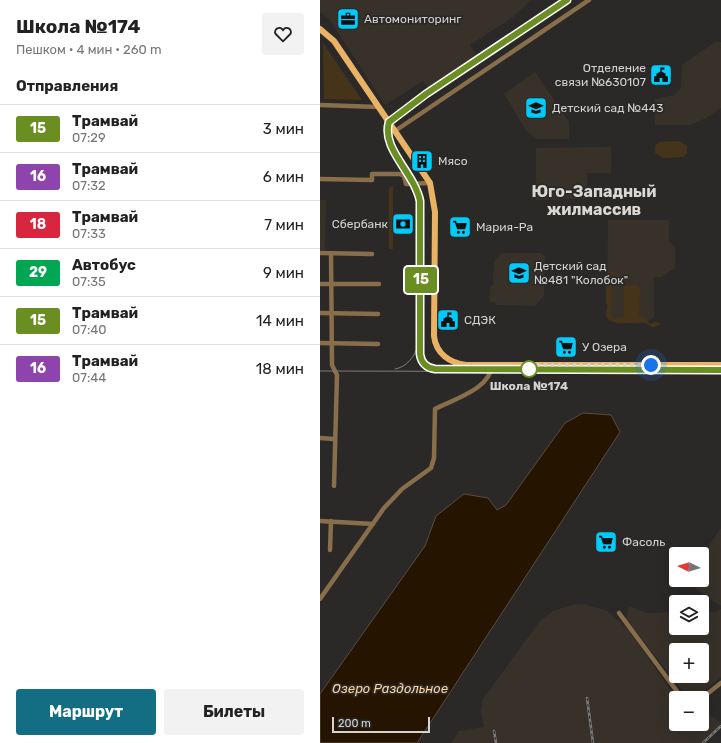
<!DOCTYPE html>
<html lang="ru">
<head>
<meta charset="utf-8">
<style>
  body { margin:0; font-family:Rubik,sans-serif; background:#f2f2f2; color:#222; height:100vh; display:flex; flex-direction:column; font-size:15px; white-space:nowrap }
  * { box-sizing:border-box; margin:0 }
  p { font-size:13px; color:#767676 }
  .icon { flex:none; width:22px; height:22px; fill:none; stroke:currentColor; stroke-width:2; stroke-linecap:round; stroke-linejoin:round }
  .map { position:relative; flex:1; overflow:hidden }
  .sheet { display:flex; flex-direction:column; background:#fff; width:320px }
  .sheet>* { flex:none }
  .badge { padding:0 8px; border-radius:3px; font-size:14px; line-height:26px }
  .needle { width:26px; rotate:275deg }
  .buttons { position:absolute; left:349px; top:547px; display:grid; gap:8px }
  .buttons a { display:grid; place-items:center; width:40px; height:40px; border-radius:4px; background:#fff; box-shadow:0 4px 16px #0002; font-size:20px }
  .scale { position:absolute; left:12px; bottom:10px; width:98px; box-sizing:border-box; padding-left:4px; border:2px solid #d4d3d1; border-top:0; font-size:11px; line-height:14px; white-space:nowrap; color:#d4d3d1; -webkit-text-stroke:3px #2b2927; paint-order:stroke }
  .you { position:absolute; width:20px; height:20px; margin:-10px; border:3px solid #fff; border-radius:50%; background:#1a73e8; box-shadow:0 0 0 6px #1a73e833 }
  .map>.badge { position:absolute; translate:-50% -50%; box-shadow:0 0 0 2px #fff }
  h2 { padding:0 16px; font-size:15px; line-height:36px }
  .round { display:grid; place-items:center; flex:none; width:42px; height:42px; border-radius:4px; background:#f2f2f2 }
  .headline { display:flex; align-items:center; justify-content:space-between; height:68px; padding:0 16px }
  h1 { font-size:19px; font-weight:700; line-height:30px }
  .primary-button { display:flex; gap:8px; margin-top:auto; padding:8px 16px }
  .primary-button a { flex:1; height:46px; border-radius:4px; background:#146e83; color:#fff; font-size:16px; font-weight:700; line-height:46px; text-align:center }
  .primary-button a+a { background:#f2f2f2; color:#222 }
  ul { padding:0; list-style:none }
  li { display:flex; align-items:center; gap:12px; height:48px; padding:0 16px; border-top:1px solid #e0e0e0 }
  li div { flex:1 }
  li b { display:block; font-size:15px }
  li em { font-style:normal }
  li .badge { min-width:44px; font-weight:700; text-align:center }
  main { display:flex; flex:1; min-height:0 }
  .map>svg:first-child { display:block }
</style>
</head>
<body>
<main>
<section class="sheet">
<div class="headline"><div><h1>Школа №174</h1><p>Пешком · 4 мин · 260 m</p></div><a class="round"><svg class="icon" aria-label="heart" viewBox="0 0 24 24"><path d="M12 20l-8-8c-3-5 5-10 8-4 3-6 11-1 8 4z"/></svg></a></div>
<h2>Отправления</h2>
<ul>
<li><span class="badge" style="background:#6b8e23;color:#fff">15</span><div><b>Трамвай</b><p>07:29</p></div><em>3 мин</em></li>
<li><span class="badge" style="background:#8e44ad;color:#fff">16</span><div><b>Трамвай</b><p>07:32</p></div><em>6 мин</em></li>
<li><span class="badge" style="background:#d7263d;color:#fff">18</span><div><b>Трамвай</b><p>07:33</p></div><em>7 мин</em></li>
<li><span class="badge" style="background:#00a651;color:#fff">29</span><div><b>Автобус</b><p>07:35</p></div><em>9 мин</em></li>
<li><span class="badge" style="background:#6b8e23;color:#fff">15</span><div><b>Трамвай</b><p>07:40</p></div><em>14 мин</em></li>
<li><span class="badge" style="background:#8e44ad;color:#fff">16</span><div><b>Трамвай</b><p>07:44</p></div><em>18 мин</em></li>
</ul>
<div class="primary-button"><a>Маршрут</a><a>Билеты</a></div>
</section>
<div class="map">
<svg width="401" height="743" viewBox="0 0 401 743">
  <rect width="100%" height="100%" fill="#2b2927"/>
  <!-- built -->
  <g fill="#37312a" fill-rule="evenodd">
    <polygon points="0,0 211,0 193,17 150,45 157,56 108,88 103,81 65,105 10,20 0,12"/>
    <polygon points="395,42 401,42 401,108 386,118 370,125 335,125 335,99 354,95 361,88 362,65"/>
    <polygon points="215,72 249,122 249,139 217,139 206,131 184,94"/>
    <polygon points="291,147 291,173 267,173 267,199 216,200 216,148"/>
    <polygon points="0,200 6,200 5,250 0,250"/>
    <polygon points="288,220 349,220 349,241 355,248 355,268 341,277 334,277 334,317 325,323 297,323 287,314"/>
    <polygon points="181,253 221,253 225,256 224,296 215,306 177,305 174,302 170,302 170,287 173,284 174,262"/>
    <polygon points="401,528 401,605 400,606 365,580 382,580 382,555"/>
    <polygon points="263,604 286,610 308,629 356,698 356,724 382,724 382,710 401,723 386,743 131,743 139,731 164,727 161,710 163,699 220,621 233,611 252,605"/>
    <path d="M309,606L327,613L356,612V628H382V612H397L401,609V677L379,694L363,691L306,619ZM356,650H382V676H356Z"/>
  </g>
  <!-- green -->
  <g fill="#46341a">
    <polygon points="3,43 42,100 4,99"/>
    <polygon points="359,141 367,146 367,153 363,157 343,158 335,153 335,146 339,142"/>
    <polygon points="73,186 73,249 69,249 69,187"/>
    <path d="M289,272H294L297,274L291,275V316L293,318L304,317V286L317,285L320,289L319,317H324L330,324L335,322L340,323V325L334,327C330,327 329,325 326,323C316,320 277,331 288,306L286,303V275Z"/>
  </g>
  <!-- water -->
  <polygon fill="#241400" stroke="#594d3f" points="263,413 291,415 300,432 97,743 0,743 0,694 105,546 116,516 144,494 168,498 177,510 186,505 245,423"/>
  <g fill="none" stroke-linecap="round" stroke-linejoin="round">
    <!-- minor -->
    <g stroke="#886e4a" stroke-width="4.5">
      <polyline points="0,105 59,107"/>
      <polyline points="75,131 269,0"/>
      <polyline points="0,179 52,180 52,174 80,174 84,176 86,184 110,183"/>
      <polyline points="0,253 52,254"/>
      <polyline points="11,253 12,365 17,375 14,486"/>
      <polyline points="0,284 59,284"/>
      <polyline points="0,313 58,314"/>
      <polyline points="0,343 58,344"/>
      <polyline points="0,438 14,439"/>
      <polyline points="0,521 53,524"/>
      <polyline points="10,550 11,521"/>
      <path d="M0,599L64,508L82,489L111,468L114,458L115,409C132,400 173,388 171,365"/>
      <polyline points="299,613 359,694 374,698"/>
      <polyline points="382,698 401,683"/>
    </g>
    <!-- major -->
    <path stroke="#e9b264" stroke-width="6" d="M0,29L14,41L110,183L115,212L114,336C116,354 130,363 146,365H401"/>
    <!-- tram -->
    <g stroke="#7d7c7a" stroke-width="1">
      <path d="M75,369C87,367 94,357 98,346"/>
      <polyline points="0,371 401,372"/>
      <path d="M115,371L106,369L99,358L98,201C96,194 94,187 91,181C80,162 54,141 70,118L244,0"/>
    </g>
    <!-- rail casing -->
    <g stroke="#7d7c7a" stroke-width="2.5">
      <g id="rail">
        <polyline points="267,698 273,743"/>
        <polyline points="174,731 176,743"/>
        <polyline points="383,743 401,726"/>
      </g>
    </g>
    <!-- rail -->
    <use href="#rail" stroke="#2b2927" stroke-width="1" stroke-dasharray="3" stroke-linecap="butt"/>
  </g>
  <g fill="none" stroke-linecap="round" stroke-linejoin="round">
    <!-- line casing -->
    <g stroke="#fff" stroke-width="9">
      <path id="line" d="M247,0L106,94L69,122C61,149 94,172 100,201V354C101,362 106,368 115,369L401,370"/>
    </g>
    <!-- line -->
    <use href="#line" stroke="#6b8e23" stroke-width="6"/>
    <!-- walk -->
    <polyline stroke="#d4d3d1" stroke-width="4" stroke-dasharray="0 7.2" points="209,369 208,365 331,365"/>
  </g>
  <!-- icons -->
  <defs>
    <g id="office-square" transform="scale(1.15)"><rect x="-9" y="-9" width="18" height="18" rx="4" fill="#03cbf9" stroke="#2b2927"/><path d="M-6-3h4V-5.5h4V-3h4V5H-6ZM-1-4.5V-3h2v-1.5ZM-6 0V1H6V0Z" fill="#111"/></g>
    <g id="civic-square" transform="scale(1.15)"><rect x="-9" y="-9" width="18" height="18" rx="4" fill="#03cbf9" stroke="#2b2927"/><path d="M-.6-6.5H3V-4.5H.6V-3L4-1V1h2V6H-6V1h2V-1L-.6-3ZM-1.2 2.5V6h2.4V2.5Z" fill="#111"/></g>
    <g id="school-square" transform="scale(1.15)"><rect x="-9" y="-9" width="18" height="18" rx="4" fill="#03cbf9" stroke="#2b2927"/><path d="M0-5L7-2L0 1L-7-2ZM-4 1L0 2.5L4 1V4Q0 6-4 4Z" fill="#111"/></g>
    <g id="building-square" transform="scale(1.15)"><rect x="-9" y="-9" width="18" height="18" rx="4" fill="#03cbf9" stroke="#2b2927"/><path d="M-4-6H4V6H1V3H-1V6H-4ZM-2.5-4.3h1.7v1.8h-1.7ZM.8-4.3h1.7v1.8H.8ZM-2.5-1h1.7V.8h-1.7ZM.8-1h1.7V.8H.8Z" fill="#111"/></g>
    <g id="bank-square" transform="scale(1.15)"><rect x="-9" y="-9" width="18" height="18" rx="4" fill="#03cbf9" stroke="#2b2927"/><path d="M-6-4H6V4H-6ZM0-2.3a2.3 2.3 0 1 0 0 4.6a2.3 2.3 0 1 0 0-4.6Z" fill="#111"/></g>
    <g id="supermarket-square" transform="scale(1.15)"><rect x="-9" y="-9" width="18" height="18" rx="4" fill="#03cbf9" stroke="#2b2927"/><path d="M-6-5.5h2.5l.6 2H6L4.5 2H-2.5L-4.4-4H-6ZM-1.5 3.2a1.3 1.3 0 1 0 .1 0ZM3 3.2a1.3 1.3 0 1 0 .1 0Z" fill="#111"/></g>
  </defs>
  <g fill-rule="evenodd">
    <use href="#office-square" x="28" y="19"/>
    <use href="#civic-square" x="341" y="75"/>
    <use href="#school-square" x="216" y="108"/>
    <use href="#building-square" x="102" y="161"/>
    <use href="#bank-square" x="83" y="224"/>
    <use href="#supermarket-square" x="140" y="227"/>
    <use href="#school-square" x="199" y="273"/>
    <use href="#civic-square" x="128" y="320"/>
    <use href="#supermarket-square" x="246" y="347"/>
    <use href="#supermarket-square" x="286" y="542"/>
  </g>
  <!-- markers -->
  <circle fill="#fff" stroke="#6b8e23" stroke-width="2" cx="209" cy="369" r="8"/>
  <g text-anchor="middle" stroke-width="3.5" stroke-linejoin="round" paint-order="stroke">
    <!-- poi labels -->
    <g font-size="12" fill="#d4d3d1" stroke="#2b2927" text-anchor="start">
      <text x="44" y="23">Автомониторинг</text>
      <text x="326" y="72" text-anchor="end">Отделение<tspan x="326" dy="14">связи №630107</tspan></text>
      <text x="232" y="112">Детский сад №443</text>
      <text x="118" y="165">Мясо</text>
      <text x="68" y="228" text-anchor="end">Сбербанк</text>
      <text x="156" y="231">Мария-Ра</text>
      <text x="214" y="270">Детский сад<tspan x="214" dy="14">№481 "Колобок"</tspan></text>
      <text x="144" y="324">СДЭК</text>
      <text x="262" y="351">У Озера</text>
      <text x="302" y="546">Фасоль</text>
    </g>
    <!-- stop labels -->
    <g font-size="12" font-weight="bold" fill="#d4d3d1" stroke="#2b2927">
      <text x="209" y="390">Школа №174</text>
    </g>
    <!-- water labels -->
    <g font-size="13" font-style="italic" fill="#fed59e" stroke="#2b2927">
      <text x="70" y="693">Озеро Раздольное</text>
    </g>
    <!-- district labels -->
    <g font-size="16" font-weight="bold" fill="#dad8d4" stroke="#2b2927">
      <text x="274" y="197">Юго-Западный<tspan x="274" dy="18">жилмассив</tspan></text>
    </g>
  </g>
</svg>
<div class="buttons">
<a><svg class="needle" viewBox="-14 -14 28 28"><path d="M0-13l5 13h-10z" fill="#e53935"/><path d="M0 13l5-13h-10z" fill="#767676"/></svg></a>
<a><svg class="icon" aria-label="layers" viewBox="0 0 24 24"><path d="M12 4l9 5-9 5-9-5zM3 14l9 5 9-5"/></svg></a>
<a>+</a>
<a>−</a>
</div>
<div class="scale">200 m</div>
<div class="you" style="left:331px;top:365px"></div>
<b class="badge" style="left:101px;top:280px;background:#6b8e23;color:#fff">15</b>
</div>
</main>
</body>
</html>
